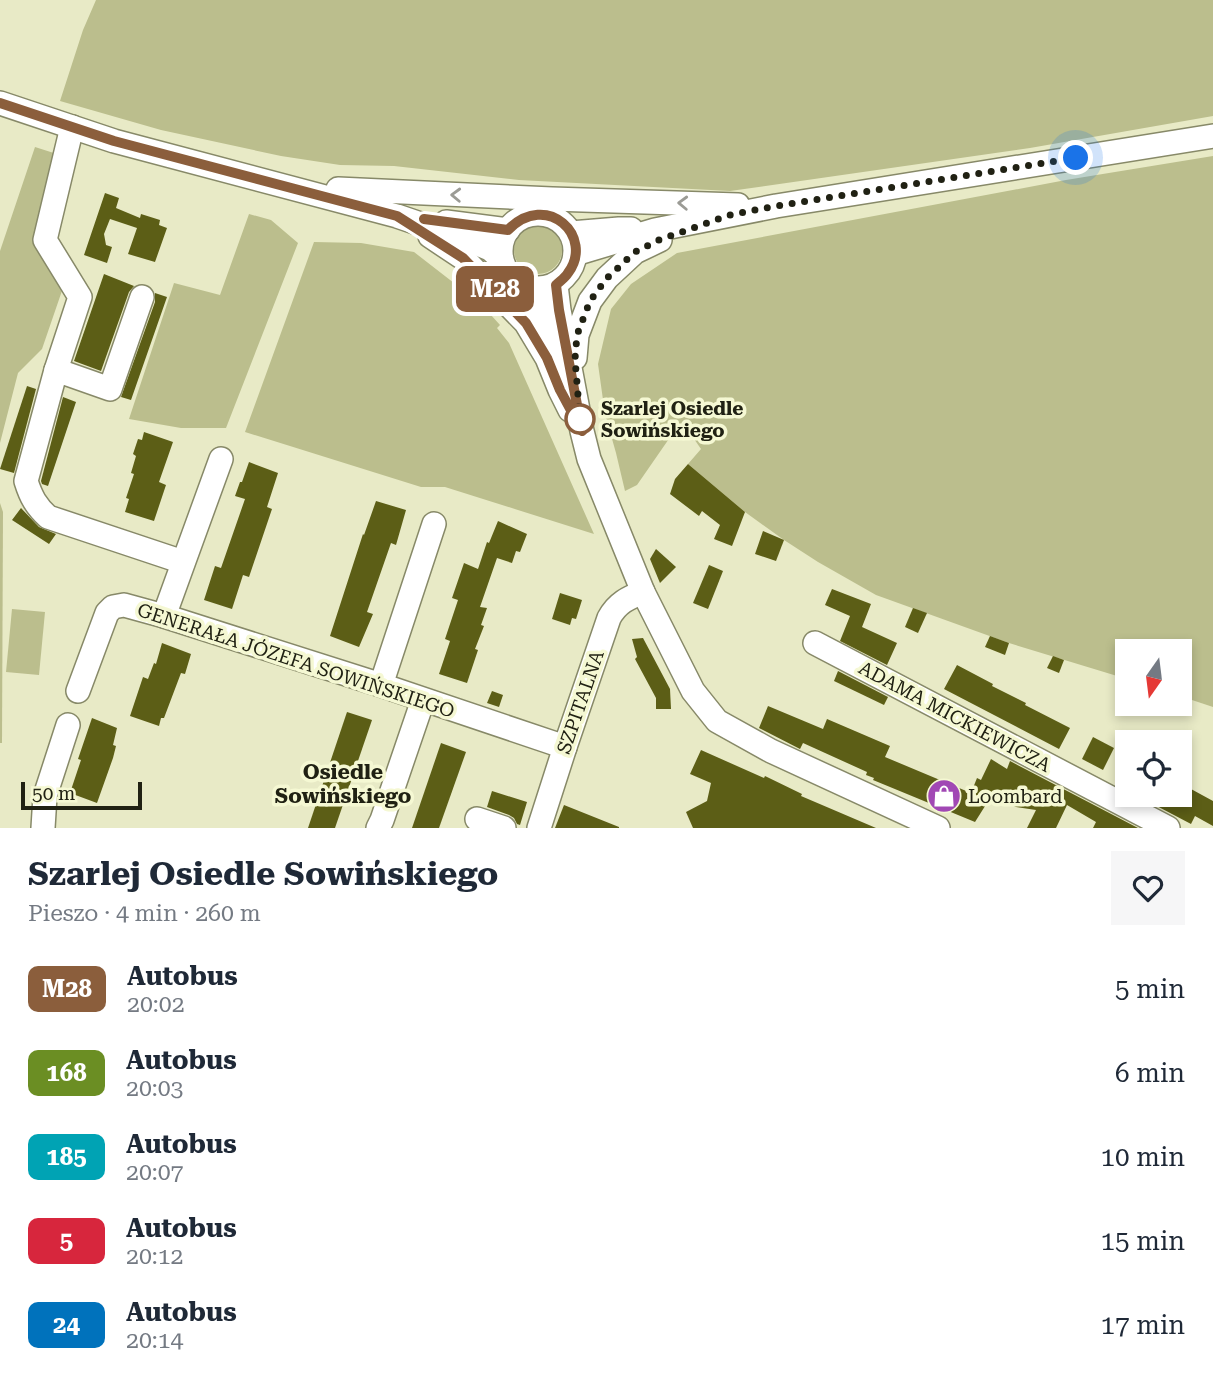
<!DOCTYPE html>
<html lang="pl">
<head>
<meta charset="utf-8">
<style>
  body { margin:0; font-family:"Roboto Serif",serif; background:#f6f6f7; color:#1f2937; height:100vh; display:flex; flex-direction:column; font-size:26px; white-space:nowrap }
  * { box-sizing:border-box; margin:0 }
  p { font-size:23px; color:#747a83 }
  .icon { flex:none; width:38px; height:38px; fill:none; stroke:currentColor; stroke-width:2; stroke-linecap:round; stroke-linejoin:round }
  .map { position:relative; height:828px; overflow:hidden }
  .details { display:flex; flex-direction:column; background:#fff; flex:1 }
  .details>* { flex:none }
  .badge { padding:0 14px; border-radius:10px; font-size:24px; line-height:46px }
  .needle { width:46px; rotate:194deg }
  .buttons { position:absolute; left:1115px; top:639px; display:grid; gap:14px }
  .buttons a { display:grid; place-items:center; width:77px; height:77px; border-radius:0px; background:#fff; box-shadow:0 4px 10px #0003; font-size:35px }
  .scale { position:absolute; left:21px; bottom:18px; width:121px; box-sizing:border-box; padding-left:7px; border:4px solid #202113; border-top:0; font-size:19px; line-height:24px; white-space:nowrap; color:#202113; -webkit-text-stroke:5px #f5f8d3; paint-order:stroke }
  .you { position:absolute; width:35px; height:35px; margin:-18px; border:5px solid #fff; border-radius:50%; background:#1a73e8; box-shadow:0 0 0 10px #1a73e833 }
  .map>.badge { position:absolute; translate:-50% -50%; box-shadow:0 0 0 4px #fff }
  .round { display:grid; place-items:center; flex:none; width:74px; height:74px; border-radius:0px; background:#f6f6f7 }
  .head { display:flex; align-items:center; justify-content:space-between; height:119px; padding:0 28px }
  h1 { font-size:33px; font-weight:700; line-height:52px }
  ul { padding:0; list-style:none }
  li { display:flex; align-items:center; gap:21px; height:84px; padding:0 28px }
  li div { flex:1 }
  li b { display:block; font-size:26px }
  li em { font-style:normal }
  li .badge { min-width:77px; font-weight:700; text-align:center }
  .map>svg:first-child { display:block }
</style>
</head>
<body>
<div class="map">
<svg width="1213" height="828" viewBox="0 0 1213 828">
  <rect width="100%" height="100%" fill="#e8eac6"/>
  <!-- green -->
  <g fill="#bbbe8d">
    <polygon points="96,0 1213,0 1213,116 1030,148 730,191 519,180 394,166 340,165 281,156 161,130 60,101 83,30"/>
    <polygon points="35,147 60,155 38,241 65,282 42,349 18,373 0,443 0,251"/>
    <polygon points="1213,156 1213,707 1180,696 1180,651 1127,651 1127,679 1009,643 876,595 818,562 784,540 745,512 688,464 701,449 690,433 673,433 637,485 625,491 616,453 605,414 598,364 611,309 631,284 677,253 1066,180"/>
    <polygon points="249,214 271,220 298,243 226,428 181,428 129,419 174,283 220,295"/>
    <circle cx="538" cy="250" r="24"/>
    <polygon points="314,242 361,243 414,252 481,304 500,325 497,328 509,343 594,534 445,487 421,487 245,432"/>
    <polygon points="0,503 3,512 2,743 0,743"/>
    <polygon points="12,609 45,612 39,675 6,672"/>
  </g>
  <!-- building -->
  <g fill="#5c5e16">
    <polygon points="105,193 119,198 116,208 140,218 141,214 160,220 159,225 167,228 155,262 128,254 137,228 110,219 104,234 106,245 112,247 107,263 84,255"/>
    <polygon points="104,274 134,286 129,292 101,371 74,361"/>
    <polygon points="155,293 167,297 131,400 121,397 155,302"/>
    <polygon points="27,386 36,389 14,473 0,469"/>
    <polygon points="63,397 76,402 48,486 42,484 41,481"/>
    <polygon points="144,432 173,442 159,482 166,485 154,521 125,512 129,499 126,498 134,474 131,473 136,456 133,454 138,439 142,440"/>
    <polygon points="249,462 278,473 267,507 272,509 249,577 243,575 232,609 204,600 215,566 221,568 245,499 235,496 240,482 242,482"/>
    <polygon points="688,464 745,512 732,546 714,539 720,525 702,511 699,516 670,494 675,479"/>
    <polygon points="376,501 406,510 396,545 391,543 367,612 373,614 359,647 330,636 363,534 364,535"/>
    <polygon points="21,508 39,527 56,534 49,544 12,520"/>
    <polygon points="498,521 527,534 520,552 516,551 512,563 497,558 480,607 487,608 481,625 484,626 475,649 478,650 467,683 439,674 450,641 445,639 458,600 452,598 464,563 478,569 487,542 489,543"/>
    <polygon points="763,531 784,540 776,561 755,554"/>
    <polygon points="656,549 676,567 660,583 650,559"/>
    <polygon points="709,565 723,571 708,609 693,603"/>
    <polygon points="832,589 871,604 862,627 897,643 887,665 840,641 850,616 825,605"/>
    <polygon points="560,593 582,600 576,619 572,618 570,625 552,619"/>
    <polygon points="913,608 927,613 918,633 905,627"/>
    <polygon points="990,636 1009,643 1005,655 985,647"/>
    <polygon points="643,638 670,689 671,709 656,709 656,698 635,659 637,657 632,639"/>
    <polygon points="162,643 191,654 185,674 181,673 164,718 161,718 159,726 130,716 143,677 148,679 154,663 156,664"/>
    <polygon points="1053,656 1064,660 1059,673 1047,668"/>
    <polygon points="957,665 993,684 992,686 1026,703 1025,705 1070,728 1059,749 944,689"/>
    <polygon points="838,671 888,697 884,705 834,681"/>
    <polygon points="492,691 503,695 499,707 487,703"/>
    <polygon points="768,706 823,729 827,719 890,746 885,757 971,793 977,778 981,780 991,759 1007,769 1010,761 1138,828 1093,828 1096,822 1067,805 1056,828 1027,828 1036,810 1016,807 992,795 975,822 873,780 874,778 866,775 867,772 803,743 800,749 759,728"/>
    <polygon points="347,712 372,720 335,828 308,828"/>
    <polygon points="92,718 117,728 113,745 116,746 113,758 97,803 70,793 81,760 78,759"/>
    <polygon points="1093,737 1114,748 1103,770 1082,759"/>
    <polygon points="441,743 466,752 439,828 412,828"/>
    <polygon points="701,750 764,778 765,776 802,794 801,796 876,828 693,828 686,812 707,801 711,783 690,774"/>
    <polygon points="1180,783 1213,801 1213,826 1195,816 1191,824 1134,794 1180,794"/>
    <polygon points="492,791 527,802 520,825 517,824 514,818 509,815 487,807"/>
    <polygon points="564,805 619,827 619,828 555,828"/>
  </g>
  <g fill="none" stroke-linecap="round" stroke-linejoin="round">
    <!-- minor casing -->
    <g stroke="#878968" stroke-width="26">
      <g id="minor">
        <polyline points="0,103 114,141 397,216 473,242 490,249 501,259"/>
        <polyline points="338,189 552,199 738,205"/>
        <circle cx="538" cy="251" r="37"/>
        <polyline points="446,222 508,230"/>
        <polyline points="571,233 619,229 631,229"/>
        <polyline points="430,236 463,258 526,323 547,358 560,390 570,410"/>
        <polyline points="575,254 655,230 776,206 1213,136"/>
        <polyline points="556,285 559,310 582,431 589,459 643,592 693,691 717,721 771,751 938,828"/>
        <polyline points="533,289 553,345"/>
        <path d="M142,297L110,389L56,370L26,481C31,497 36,506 48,517L183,562"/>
        <polyline points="575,358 577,335 590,301 607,278 635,252 660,240"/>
        <polyline points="56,370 80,297 45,240 72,127"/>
        <polyline points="164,616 221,459"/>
        <polyline points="815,643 1168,828"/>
        <polyline points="381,685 434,524"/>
        <polyline points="78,691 107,613 113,607 124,605 164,616 381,685 565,747"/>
        <polyline points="477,819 504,828"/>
        <polyline points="43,828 45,796 68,725"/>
        <polyline points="378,828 382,820 423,700"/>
        <path d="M539,828L565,747L609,618C617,603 628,598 643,592"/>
      </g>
    </g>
    <!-- minor -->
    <use href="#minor" stroke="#fff" stroke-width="23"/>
  </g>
  <!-- one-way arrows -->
  <defs><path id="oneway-chevron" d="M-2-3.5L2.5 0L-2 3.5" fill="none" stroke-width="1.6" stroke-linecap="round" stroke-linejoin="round" transform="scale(1.75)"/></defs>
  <g stroke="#9b9b95">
    <use href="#oneway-chevron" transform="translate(456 195) rotate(-178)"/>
    <use href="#oneway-chevron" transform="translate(683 203) rotate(-178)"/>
  </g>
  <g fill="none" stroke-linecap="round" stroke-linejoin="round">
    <!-- line casing -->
    <g stroke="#fff" stroke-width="16">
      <path id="line" d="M0,103L114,141L397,216L463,258L526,323L547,358L560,390L582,431L559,310L556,285C560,281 565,278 568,273C595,237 547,190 508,230L424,219"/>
    </g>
    <!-- line -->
    <use href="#line" stroke="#8b5e3c" stroke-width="10"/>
    <!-- walk -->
    <polyline stroke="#202113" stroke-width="7" stroke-dasharray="0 12.6" points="580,419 575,359 577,335 590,301 607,278 635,252 659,240 730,215 776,206 1076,158"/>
  </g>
  <!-- icons -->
  <defs>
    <g id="shop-disc" transform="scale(1.75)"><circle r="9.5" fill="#a148b4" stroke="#f5f8d3"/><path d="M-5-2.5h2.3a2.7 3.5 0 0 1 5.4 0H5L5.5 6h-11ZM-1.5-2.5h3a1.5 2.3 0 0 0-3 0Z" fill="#fff"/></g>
  </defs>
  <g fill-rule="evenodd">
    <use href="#shop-disc" x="944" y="796"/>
  </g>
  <!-- markers -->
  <circle fill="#fff" stroke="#8b5e3c" stroke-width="3.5" cx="580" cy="419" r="14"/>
  <g text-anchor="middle" stroke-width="7" stroke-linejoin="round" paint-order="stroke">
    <!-- stop labels -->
    <g font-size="19" font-weight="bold" fill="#202113" stroke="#f5f8d3" text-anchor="start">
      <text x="601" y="415">Szarlej Osiedle<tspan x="601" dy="22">Sowińskiego</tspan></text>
    </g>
    <!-- street labels -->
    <g font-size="19" fill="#202113" stroke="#f5f8d3">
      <text transform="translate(296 660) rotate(18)" y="7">GENERAŁA JÓZEFA SOWIŃSKIEGO</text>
      <text transform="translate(580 702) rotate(-71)" y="7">SZPITALNA</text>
      <text transform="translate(955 716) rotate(28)" y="7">ADAMA MICKIEWICZA</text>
    </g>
    <!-- poi labels -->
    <g font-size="19" fill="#202113" stroke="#f5f8d3" text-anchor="start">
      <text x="968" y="803">Loombard</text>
    </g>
    <!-- neighbourhood labels -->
    <g font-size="21" font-weight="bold" fill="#202113" stroke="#f5f8d3">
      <text x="343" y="779">Osiedle<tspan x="343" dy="24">Sowińskiego</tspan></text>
    </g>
  </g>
</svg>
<div class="buttons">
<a><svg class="needle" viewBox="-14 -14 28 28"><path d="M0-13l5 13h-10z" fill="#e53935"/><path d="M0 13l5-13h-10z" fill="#747a83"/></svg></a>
<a><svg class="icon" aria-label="locate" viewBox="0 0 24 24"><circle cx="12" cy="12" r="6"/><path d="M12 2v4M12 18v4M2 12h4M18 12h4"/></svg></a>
</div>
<div class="scale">50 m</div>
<div class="you" style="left:1076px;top:158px"></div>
<b class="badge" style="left:495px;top:289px;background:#8b5e3c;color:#fff">M28</b>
</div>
<section class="details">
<div class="head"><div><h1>Szarlej Osiedle Sowińskiego</h1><p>Pieszo · 4 min · 260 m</p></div><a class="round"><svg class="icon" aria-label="heart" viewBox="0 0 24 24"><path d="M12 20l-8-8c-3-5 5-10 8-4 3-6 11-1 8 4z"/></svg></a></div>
<ul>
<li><span class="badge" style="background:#8b5e3c;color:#fff">M28</span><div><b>Autobus</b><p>20:02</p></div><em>5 min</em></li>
<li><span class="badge" style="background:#6b8e23;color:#fff">168</span><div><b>Autobus</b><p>20:03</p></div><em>6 min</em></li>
<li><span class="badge" style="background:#00a3b4;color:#fff">185</span><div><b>Autobus</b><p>20:07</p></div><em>10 min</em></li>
<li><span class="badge" style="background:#d7263d;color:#fff">5</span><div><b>Autobus</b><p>20:12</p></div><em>15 min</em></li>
<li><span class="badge" style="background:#0072bc;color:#fff">24</span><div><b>Autobus</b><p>20:14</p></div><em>17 min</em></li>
</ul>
</section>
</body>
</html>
